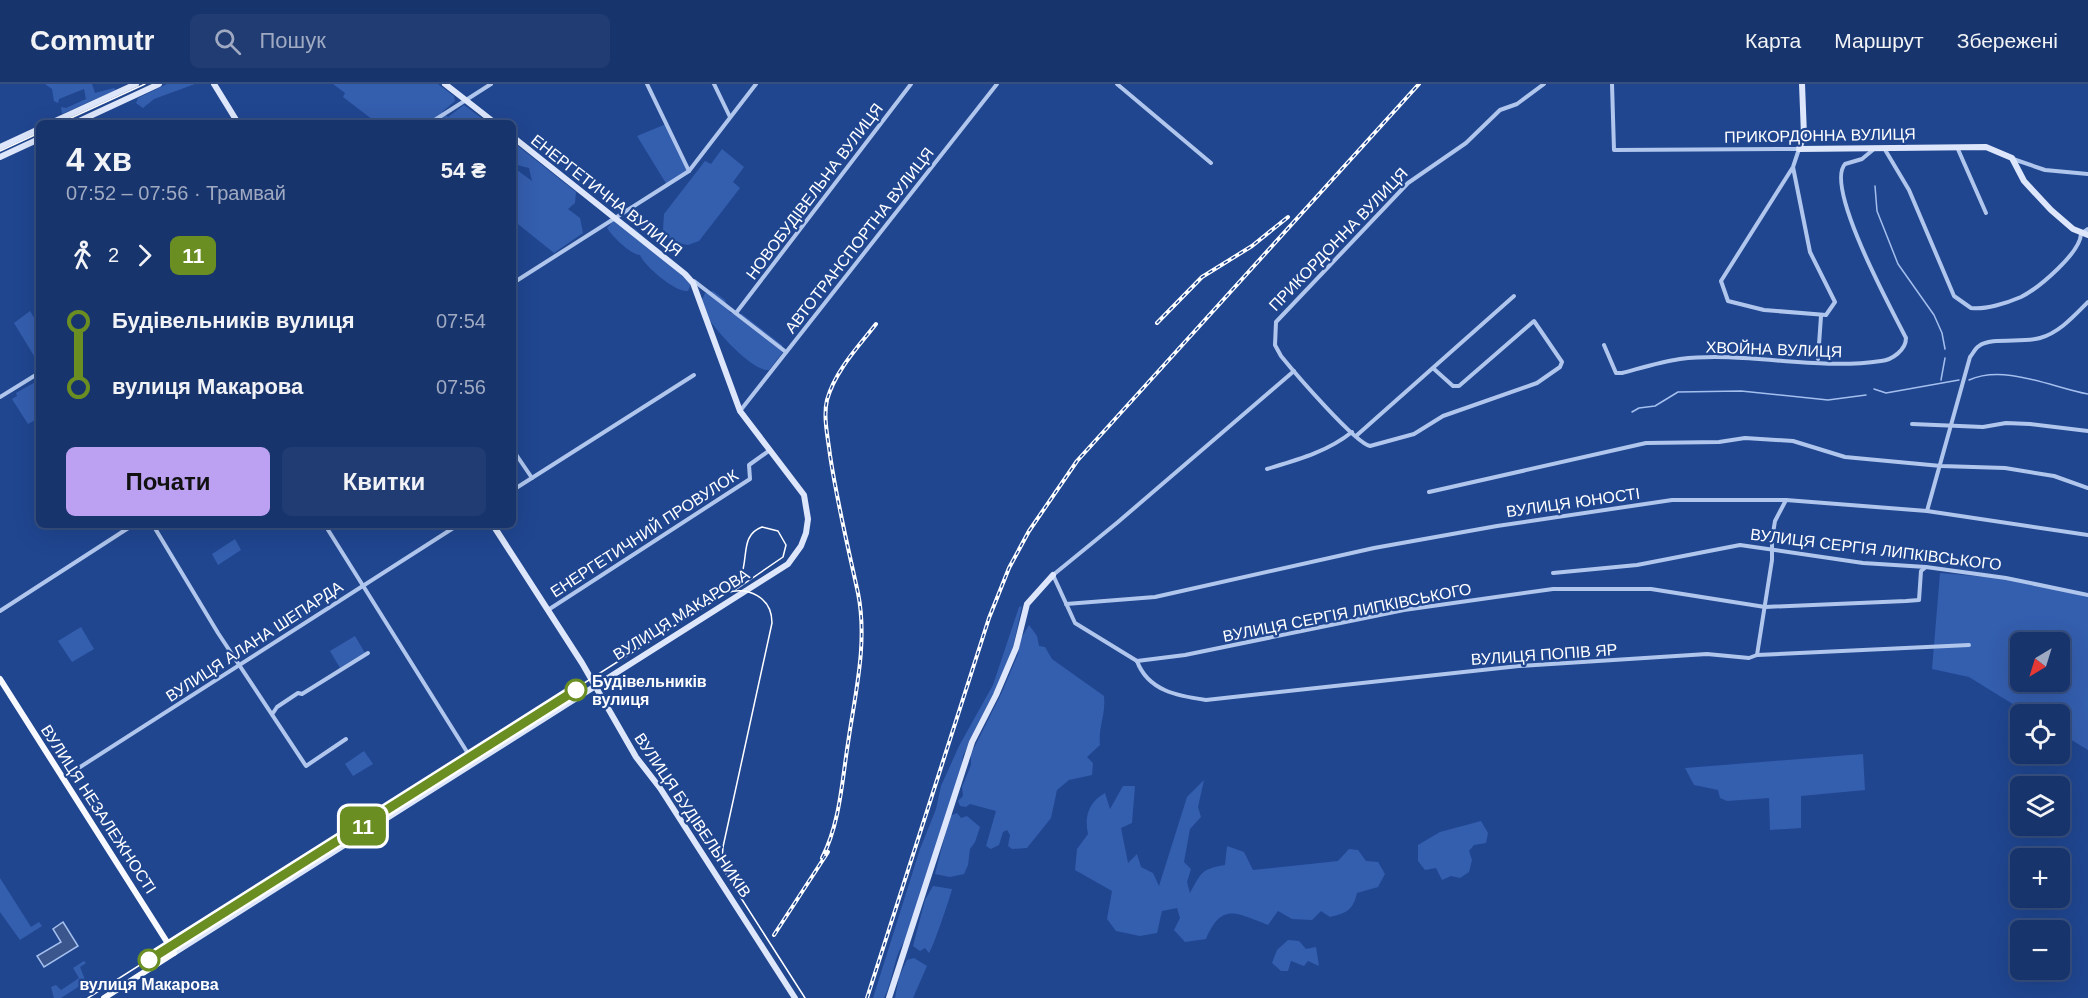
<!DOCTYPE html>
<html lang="uk">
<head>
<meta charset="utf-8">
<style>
  body { margin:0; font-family:Arial,sans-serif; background:#213c72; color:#f1f3f6; height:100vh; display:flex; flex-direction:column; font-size:22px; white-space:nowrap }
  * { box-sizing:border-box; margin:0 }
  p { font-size:20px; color:#9faac2 }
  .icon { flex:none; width:33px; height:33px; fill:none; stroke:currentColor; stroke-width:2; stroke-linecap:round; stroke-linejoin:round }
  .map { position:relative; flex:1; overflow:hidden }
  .details { position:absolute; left:36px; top:36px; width:480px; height:408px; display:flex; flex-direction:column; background:#18346c; border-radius:9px; box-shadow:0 6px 24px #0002,0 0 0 2px #364f7f }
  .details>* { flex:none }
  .badge { padding:0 12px; border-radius:9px; font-size:21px; line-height:39px }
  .needle { width:39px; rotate:218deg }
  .controls { position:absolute; left:2010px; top:548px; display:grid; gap:12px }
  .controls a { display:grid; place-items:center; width:60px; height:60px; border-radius:9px; background:#18346c; box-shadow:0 6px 24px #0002,0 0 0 2px #364f7f; font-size:30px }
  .map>.badge { position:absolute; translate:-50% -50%; box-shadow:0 0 0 3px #fff }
  .legs { display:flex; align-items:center; gap:9px; height:66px; padding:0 30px; font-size:20px }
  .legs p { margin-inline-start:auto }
  .head { display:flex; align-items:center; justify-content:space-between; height:102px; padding:0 30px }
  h1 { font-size:33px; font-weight:800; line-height:45px }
  .primary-button { display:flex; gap:12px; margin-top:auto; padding:12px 30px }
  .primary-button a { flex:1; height:69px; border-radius:9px; background:#bca0f2; color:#111; font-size:24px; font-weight:800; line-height:69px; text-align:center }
  .primary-button a+a { background:#213c72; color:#f1f3f6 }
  ul { padding:0 30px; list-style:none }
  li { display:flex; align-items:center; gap:21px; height:66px; font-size:22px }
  li i { display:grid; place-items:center; width:9px; height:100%; margin:0 8px; background:currentColor }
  li i::after { content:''; width:15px; height:15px; margin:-8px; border:4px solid; border-radius:50%; background:#18346c }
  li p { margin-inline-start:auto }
  li:first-child i { background:linear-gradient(#0000 50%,currentColor 0) }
  li:last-child i { background:linear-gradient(currentColor 50%,#0000 0) }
  header { display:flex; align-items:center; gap:36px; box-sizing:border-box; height:84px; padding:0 30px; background:#18346c; border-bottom:2px solid #364f7f }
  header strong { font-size:28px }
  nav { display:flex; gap:33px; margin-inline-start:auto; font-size:21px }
  .search { width:420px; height:54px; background:#213c72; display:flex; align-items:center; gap:15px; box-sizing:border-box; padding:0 21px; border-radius:9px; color:#9faac2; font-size:22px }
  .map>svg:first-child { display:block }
</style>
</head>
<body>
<header>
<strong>Commutr</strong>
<div class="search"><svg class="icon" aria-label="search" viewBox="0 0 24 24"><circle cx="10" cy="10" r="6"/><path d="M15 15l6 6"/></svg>Пошук</div>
<nav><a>Карта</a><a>Маршрут</a><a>Збережені</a></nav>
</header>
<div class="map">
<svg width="2088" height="914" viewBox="0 0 2088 914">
  <rect width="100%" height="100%" fill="#204690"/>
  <!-- green -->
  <g fill="#345eae" fill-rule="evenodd">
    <polygon points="45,0 92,0 95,9 114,4 116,6 62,30 61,23 66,24 86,15 84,5 59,15 58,19 54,17 52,5"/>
    <polygon points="167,0 195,0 154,15 143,24 136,19 138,14"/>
    <polygon points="333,0 438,0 454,12 455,17 442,28 448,33 464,21 488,39 377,39 343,13 345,9"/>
    <polygon points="666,40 689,87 667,101 637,52"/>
    <polygon points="513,58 576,108 575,119 568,125 580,134 583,149 554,169 513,136 513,83 532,97 529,84 513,80"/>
    <polygon points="722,65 744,83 733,98 740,104 699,157 688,161 673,158 663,146 664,130 705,77 711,80"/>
    <path d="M614,136L635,145L692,198L688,207C676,209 644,182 640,171C630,170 613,153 607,144Z"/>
    <path d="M713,207L725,216L730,229L742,230L782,261L783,268L769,286C752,289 705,236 700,220L705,209Z"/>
    <polygon points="30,227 39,242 39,280 14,239"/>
    <polygon points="39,296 39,316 35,312 39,318 39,334 28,340 12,315 17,312 16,309"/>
    <polygon points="235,455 241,466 218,481 212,470"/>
    <path d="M1940,489L2009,495L2088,511V666L2060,649V630H2029L1969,593L1932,585ZM2020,558H2060V597H2020Z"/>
    <path d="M1022,522L1013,563L1002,593L963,672L961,686L906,855C893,872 894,895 884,914H873L920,765L936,725L941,702L959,662L993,601L1019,523Z"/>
    <path d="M1029,541L1037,552L1039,562L1045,563L1052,575L1104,612C1106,631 1098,643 1100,661L1087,673L1093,679L1092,691L1069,696L1057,706L1051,734L1027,764L1012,765L1008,762L1010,751L1007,746L1003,748L999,761L991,765L986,762L996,727L970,720L966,723L960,722L958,717L963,712L962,703L971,681V670L1002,608L1018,570L1020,556Z"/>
    <polygon points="81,543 94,565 72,578 58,557"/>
    <polygon points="355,552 365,569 340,584 330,567"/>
    <polygon points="364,667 373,680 353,692 345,680"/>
    <polygon points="1863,670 1865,706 1801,712 1801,744 1770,746 1769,714 1727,717 1720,714 1718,706 1694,701 1685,684"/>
    <path d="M1204,696L1198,723L1201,733L1190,745L1184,778L1191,785L1187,798L1190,809C1201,789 1201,785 1225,781L1227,762L1244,768L1253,786L1338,777L1349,765L1358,766L1366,777L1378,778L1385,790L1378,803L1357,809C1353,826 1347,829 1330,833L1321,827L1312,836L1292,835L1278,827L1268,841C1238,830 1222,817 1206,855L1185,858L1174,846L1180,834L1177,824L1162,827L1157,849L1140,852L1116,847L1107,835L1112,807L1075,786L1077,765L1088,750C1084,732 1089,718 1105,709L1110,725L1123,702H1135L1132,739L1121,744L1128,779L1137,770L1141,783L1153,789L1159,802L1187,713Z"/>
    <polygon points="957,729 961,734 967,732 980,743 975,758 970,765 968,781 964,790 950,793 935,790 950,732"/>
    <polygon points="1481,737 1488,749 1486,759 1474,761 1469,767 1472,776 1469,788 1460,794 1451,792 1442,796 1436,784 1425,786 1418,777 1418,761 1440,748"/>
    <polygon points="0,794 31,843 39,838 42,842 20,856 0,828"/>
    <path d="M933,802L952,805C950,814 932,866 929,869L925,864L920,867L913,862L925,816Z"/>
    <polygon points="1288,856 1299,857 1306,865 1316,863 1319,882 1308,877 1304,882 1291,877 1288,887 1281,887 1272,879 1277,866"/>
    <polygon points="914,874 927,882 913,914 895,914 899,893 907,876"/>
    <polygon points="84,877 86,879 80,883 86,898 61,914 54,914 51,903 56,901 61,906 79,894 73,884"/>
  </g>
  <!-- water -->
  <polygon fill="#3b568c" stroke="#a4bfee" stroke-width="1.5" points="63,838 78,862 44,883 37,872 61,858 53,845"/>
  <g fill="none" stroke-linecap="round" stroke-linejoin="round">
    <!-- stream -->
    <g stroke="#a4bfee" stroke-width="1.5">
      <polyline points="1875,102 1877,127 1898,180 1934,231 1942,249 1945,265"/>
      <polyline points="1941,296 1945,274"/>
      <path d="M1969,296C2004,280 2051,303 2088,310"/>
      <polyline points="1874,305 1886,309 1959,296"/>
      <polyline points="1632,328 1639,324 1655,322 1678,308 1741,307 1828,316 1866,311"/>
    </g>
    <!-- street -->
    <g stroke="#b0c6ed" stroke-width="4">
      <polyline points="647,0 689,87"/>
      <polyline points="714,0 730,33"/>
      <polyline points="1117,0 1211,79"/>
      <polyline points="1612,0 1614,66 1799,65 1793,83 1721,197 1728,217 1764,226 1826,231 1835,218 1810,168 1793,83"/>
      <polyline points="430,39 491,0"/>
      <polyline points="1957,63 1986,129"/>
      <path d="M1884,64L1909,106L1954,212L1971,224C1985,226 2007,219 2021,213C2039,204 2080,169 2081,150L2088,145"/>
      <polyline points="2013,75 2045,86 2088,90"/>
      <polyline points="694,197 786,268"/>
      <polyline points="513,199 689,87 756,0"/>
      <polyline points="736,229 911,0"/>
      <path d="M1604,261L1616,289H1622C1641,284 1660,278 1680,275C1747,267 1814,287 1881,277C1892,276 1906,266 1906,254C1893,228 1824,103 1845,80L1862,75L1874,65"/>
      <polyline points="1818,275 1821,232"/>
      <path d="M1434,285L1453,302H1459L1534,237L1562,278L1560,283L1537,299L1443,332L1414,350L1370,362C1355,359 1294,288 1281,272L1275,261L1276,238L1408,99L1466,59L1500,26L1517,20L1544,0"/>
      <polyline points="0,313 39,289"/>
      <polyline points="740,327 997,0"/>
      <polyline points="1912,340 1983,343 2006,339 2030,340 2088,347"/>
      <polyline points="1356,352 1514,212"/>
      <polyline points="513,366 532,394"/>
      <path d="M1267,385C1297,376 1327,368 1352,348"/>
      <polyline points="513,406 694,291"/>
      <polyline points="1429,408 1646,359 1719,358 1745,354 1793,357 1845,373 1941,382 2005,384 2054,392 2088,404"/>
      <path d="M1927,427L1970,273C1973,270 1975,264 1979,262C1990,253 2024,259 2040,254C2059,249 2074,232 2088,218"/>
      <polyline points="153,441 218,549 306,682 346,655"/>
      <polyline points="325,441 474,679"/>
      <polyline points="1553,489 1637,481 1740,461 1863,479 1926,483 2006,494 2088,511"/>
      <polyline points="1066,520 1155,513 1374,464 1497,442 1672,416 1786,416 1927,427 2088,451"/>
      <polyline points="548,526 750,395 749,381 770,366"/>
      <polyline points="0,527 133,441"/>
      <polyline points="1757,571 1772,476 1772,455 1775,437 1786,416"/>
      <path d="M1137,577C1148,607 1178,612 1206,616L1519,582L1707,570L1749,574L1757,571L1969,561"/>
      <polyline points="1137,577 1185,571 1404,526 1553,505 1651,505 1765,523 1906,517 1919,516 1921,487 1926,483"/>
      <polyline points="1137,577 1075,539 1053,491 1118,438 1294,287"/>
      <polyline points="273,629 277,623 298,609 302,610 368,569"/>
      <polyline points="63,694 458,441"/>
    </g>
    <!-- secondary -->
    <g stroke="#dde6fa" stroke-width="6">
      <polyline points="214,0 238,39"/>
      <polyline points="445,0 495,39"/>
      <polyline points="1802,0 1804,51 1799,65 1986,63 2012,74 2024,97 2051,126 2073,145 2088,151"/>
      <polyline points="51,39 136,0"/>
      <polyline points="75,39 159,0"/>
      <polyline points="0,63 39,45"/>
      <polyline points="0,73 39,55"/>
      <polyline points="493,441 582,579 636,673 660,704 795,914"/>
      <polyline points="174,869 788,480 801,462 806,449 808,435 804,411 740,327 693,199 685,190 513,53"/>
      <polyline points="889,914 972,658 996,611 1016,564 1027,520 1053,491"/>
    </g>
    <!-- primary -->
    <polyline stroke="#f7f9ff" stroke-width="6" points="0,595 174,869 104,914"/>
    <!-- tram -->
    <g stroke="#fff" stroke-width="1.5">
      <polyline points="60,39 145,0"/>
      <polyline points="0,67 39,49"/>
      <path d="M729,507C756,488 734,453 762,443L778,447L786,461L783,473L735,506"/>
      <path d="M88,914L726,509C748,502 772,513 772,539L723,763L722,777L727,792L805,914"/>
    </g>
    <!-- rail casing -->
    <g stroke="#fff" stroke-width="4">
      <g id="rail">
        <polyline points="1157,239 1202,193 1252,162 1288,133"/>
        <path d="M822,774C840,739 842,697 848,659C855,610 868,559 858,509C848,463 837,418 830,371C828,354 823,333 827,316C835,287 858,263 876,240"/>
        <polyline points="774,851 828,768"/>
        <polyline points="867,914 989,534 1009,484 1029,447 1077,377 1419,0"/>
      </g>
    </g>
    <!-- rail -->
    <use href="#rail" stroke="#204690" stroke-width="1.5" stroke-dasharray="4.5" stroke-linecap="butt"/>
  </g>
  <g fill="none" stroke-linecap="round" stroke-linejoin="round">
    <!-- line-1 casing -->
    <g stroke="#fff" stroke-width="14">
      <polyline id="line-1" points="149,876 576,606"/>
    </g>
    <!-- line-1 -->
    <use href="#line-1" stroke="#6b8e23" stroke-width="9"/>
  </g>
  <!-- markers -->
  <g fill="#fff" stroke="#6b8e23" stroke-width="3">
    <circle cx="576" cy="606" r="10"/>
    <circle cx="149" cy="876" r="10"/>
  </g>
  <g text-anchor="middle" stroke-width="4.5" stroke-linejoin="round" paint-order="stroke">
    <!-- street labels -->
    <g font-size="16" fill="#fff" stroke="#204690">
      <text transform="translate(1820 51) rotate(-1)" y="6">ПРИКОРДОННА ВУЛИЦЯ</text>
      <text transform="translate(814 107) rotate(-53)" y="6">НОВОБУДІВЕЛЬНА ВУЛИЦЯ</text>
      <text transform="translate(607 111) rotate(38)" y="6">ЕНЕРГЕТИЧНА ВУЛИЦЯ</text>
      <text transform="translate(1338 155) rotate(-46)" y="6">ПРИКОРДОННА ВУЛИЦЯ</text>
      <text transform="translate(859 156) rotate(-52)" y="6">АВТОТРАНСПОРТНА ВУЛИЦЯ</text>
      <text transform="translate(1774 265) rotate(2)" y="6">ХВОЙНА ВУЛИЦЯ</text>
      <text transform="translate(1573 418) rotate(-8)" y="6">ВУЛИЦЯ ЮНОСТІ</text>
      <text transform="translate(644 449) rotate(-33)" y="6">ЕНЕРГЕТИЧНИЙ ПРОВУЛОК</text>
      <text transform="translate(1876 465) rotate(7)" y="6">ВУЛИЦЯ СЕРГІЯ ЛИПКІВСЬКОГО</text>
      <text transform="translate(1347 528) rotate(-11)" y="6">ВУЛИЦЯ СЕРГІЯ ЛИПКІВСЬКОГО</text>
      <text transform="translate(681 530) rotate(-32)" y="6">ВУЛИЦЯ МАКАРОВА</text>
      <text transform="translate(254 557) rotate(-33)" y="6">ВУЛИЦЯ АЛАНА ШЕПАРДА</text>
      <text transform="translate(1544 570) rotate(-4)" y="6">ВУЛИЦЯ ПОПІВ ЯР</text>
      <text transform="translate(99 725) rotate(57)" y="6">ВУЛИЦЯ НЕЗАЛЕЖНОСТІ</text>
      <text transform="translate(693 731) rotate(56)" y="6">ВУЛИЦЯ БУДІВЕЛЬНИКІВ</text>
    </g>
    <!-- stop labels -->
    <g font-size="16" font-weight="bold" fill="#fff" stroke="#204690" text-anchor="start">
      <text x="592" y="603">Будівельників<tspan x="592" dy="18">вулиця</tspan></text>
      <text x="149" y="906" text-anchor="middle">вулиця Макарова</text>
    </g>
  </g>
</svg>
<div class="controls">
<a><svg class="needle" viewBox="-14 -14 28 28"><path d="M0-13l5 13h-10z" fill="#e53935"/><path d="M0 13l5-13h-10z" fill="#9faac2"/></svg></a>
<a><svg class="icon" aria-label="locate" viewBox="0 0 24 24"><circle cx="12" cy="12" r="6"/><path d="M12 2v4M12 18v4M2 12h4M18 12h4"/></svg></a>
<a><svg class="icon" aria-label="layers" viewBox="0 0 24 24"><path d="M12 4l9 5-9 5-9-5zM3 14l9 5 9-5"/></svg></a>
<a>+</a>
<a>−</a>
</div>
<b class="badge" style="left:363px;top:742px;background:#6b8e23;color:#fff">11</b>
<section class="details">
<div class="head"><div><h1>4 хв</h1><p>07:52 – 07:56 · Трамвай</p></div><b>54 ₴</b></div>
<div class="legs"><svg class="icon" aria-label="walk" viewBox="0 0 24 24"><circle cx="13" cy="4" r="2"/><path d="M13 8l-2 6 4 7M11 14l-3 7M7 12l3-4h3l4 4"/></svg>2<svg class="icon" aria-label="forward" viewBox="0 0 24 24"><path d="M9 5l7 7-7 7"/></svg><b class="badge" style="background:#6b8e23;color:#fff">11</b></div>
<ul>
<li><i style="color:#6b8e23"></i><b>Будівельників вулиця</b><p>07:54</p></li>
<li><i style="color:#6b8e23"></i><b>вулиця Макарова</b><p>07:56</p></li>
</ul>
<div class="primary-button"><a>Почати</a><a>Квитки</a></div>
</section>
</div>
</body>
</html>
